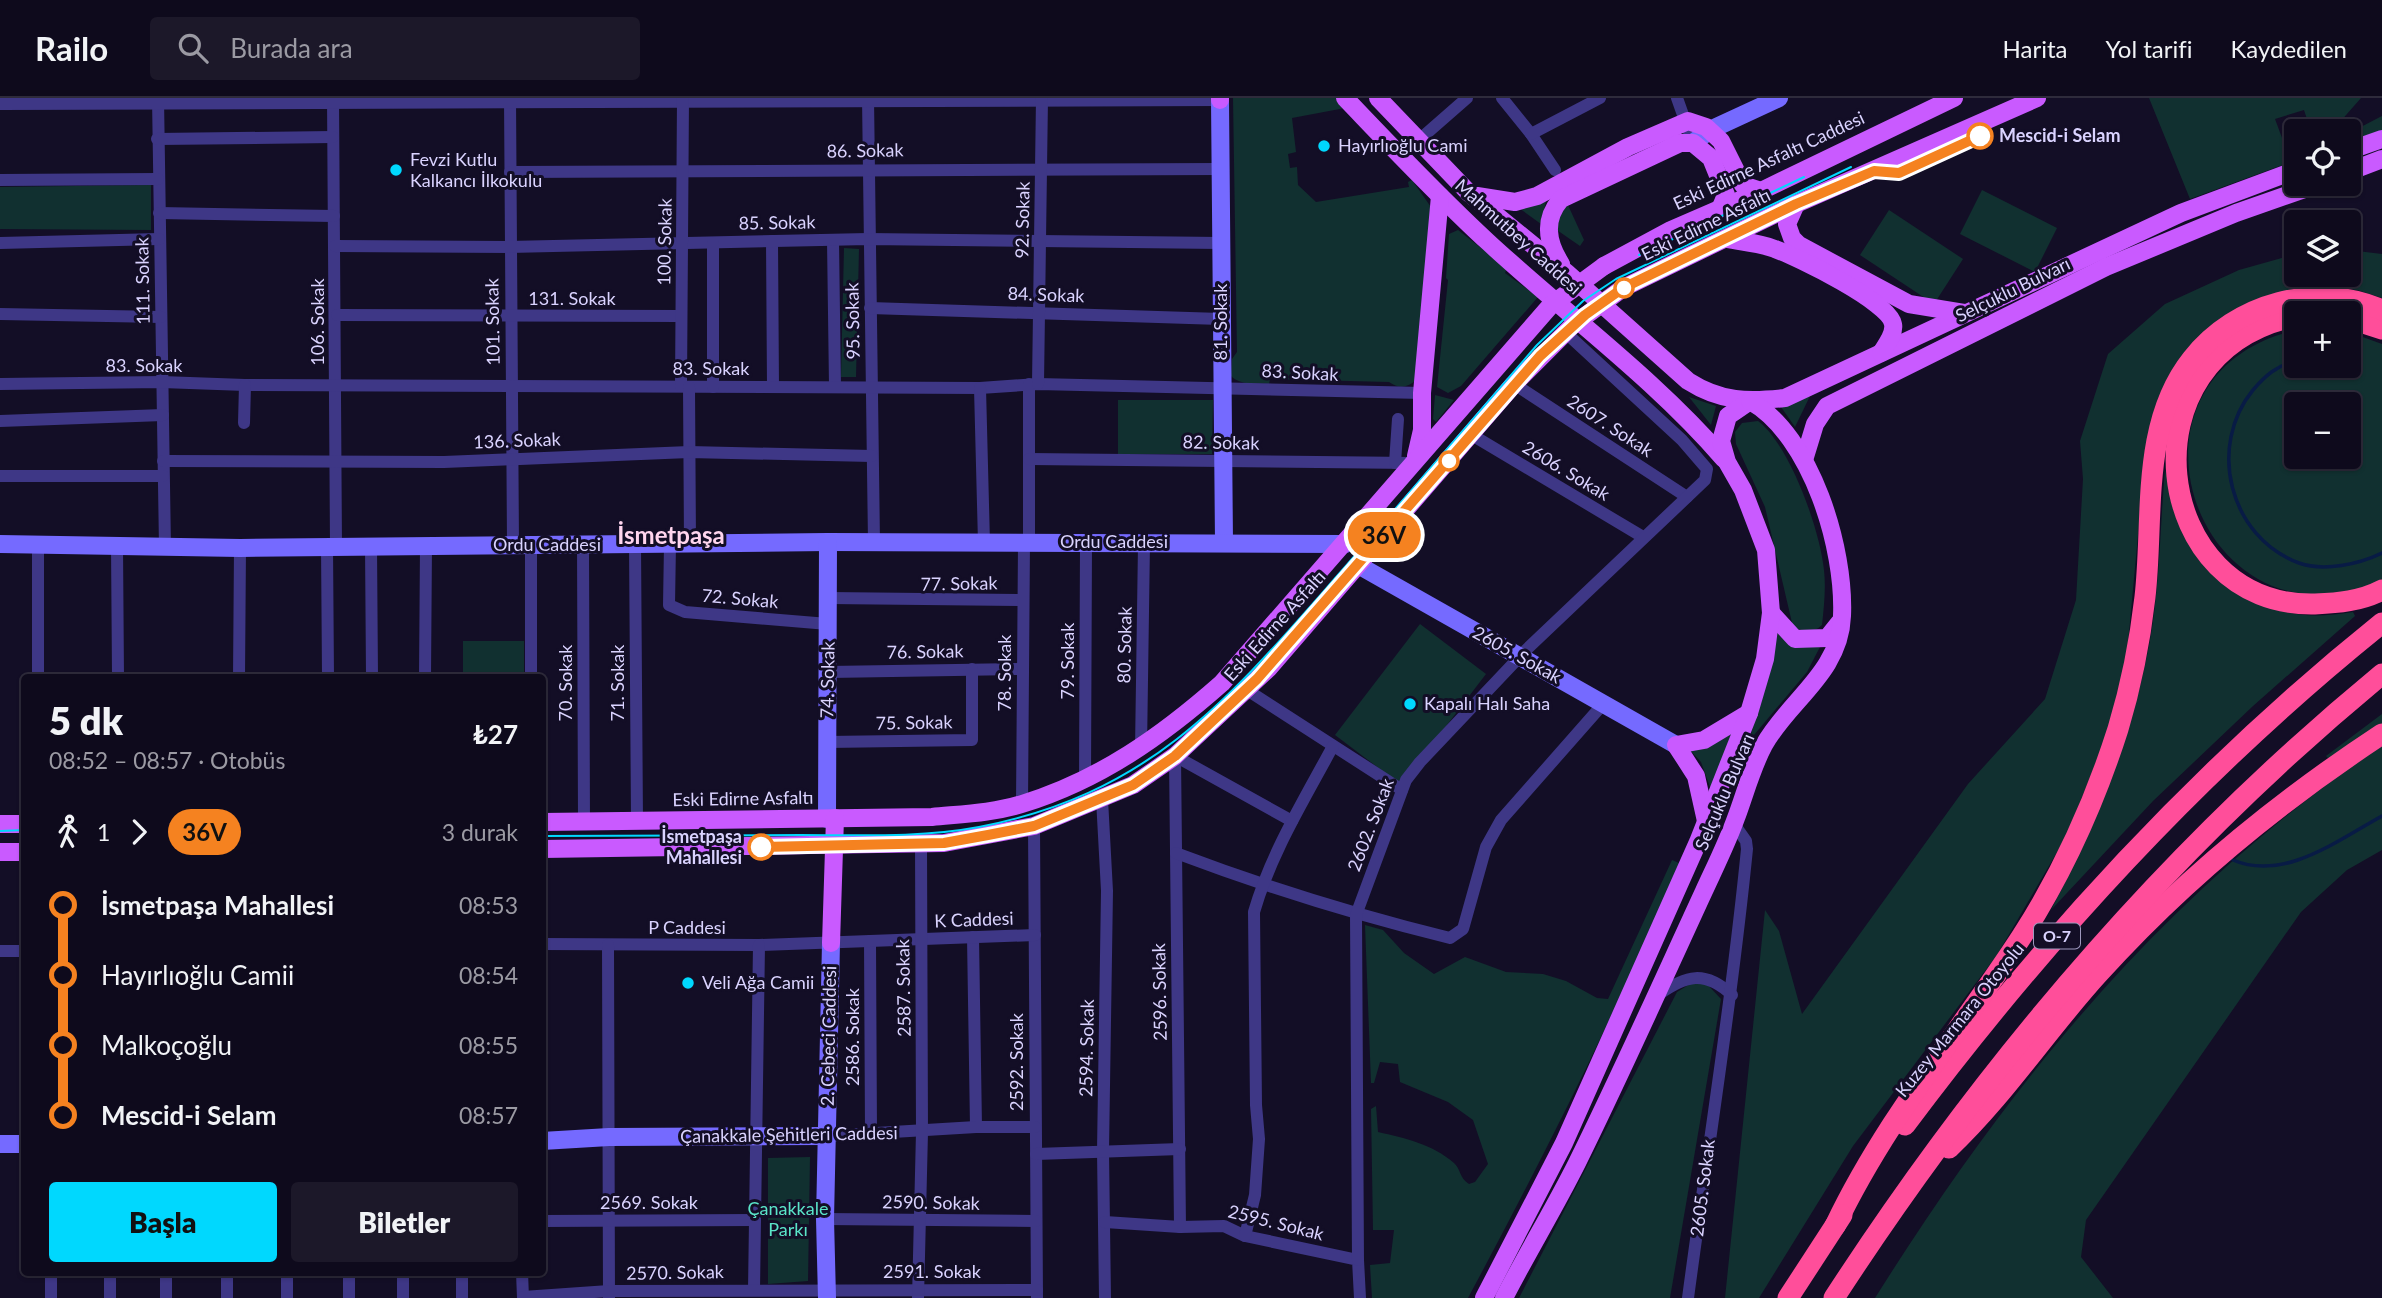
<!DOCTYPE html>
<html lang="tr">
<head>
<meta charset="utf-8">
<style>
  body { margin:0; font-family:Lato,sans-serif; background:#1c1829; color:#f1f3f6; height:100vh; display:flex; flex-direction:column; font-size:26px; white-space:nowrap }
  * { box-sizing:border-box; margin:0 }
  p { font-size:23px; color:#9b9aa3 }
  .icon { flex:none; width:38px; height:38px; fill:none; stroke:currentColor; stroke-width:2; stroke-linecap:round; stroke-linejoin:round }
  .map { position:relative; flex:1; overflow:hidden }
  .sheet { position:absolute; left:21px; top:576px; width:525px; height:602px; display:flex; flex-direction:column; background:#0e0a1c; border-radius:7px; box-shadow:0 2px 5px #0004,0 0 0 2px #2e2b3b }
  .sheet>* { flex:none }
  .badge { padding:0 14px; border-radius:23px; font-size:24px; line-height:46px }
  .tools { position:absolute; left:2284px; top:21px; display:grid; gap:14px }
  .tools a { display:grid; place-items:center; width:77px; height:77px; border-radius:7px; background:#0e0a1c; box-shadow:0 2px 5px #0004,0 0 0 2px #2e2b3b; font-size:35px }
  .map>.badge { position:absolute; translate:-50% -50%; box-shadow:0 0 0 4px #fff }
  .legs { display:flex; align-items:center; gap:10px; height:77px; padding:0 28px; font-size:23px }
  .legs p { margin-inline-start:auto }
  .summary { display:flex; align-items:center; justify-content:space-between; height:119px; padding:0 28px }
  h1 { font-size:38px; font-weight:800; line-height:52px }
  .primary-button { display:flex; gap:14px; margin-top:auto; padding:14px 28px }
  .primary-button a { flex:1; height:80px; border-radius:7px; background:#00d8fe; color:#111; font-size:28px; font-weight:800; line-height:80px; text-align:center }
  .primary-button a+a { background:#1c1829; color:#f1f3f6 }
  ul { padding:0 28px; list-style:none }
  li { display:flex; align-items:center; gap:24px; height:70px; font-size:26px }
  li i { display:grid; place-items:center; width:10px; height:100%; margin:0 9px; background:currentColor }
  li i::after { content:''; width:18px; height:18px; margin:-9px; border:5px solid; border-radius:50%; background:#0e0a1c }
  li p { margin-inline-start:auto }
  li:first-child i { background:linear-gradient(#0000 50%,currentColor 0) }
  li:last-child i { background:linear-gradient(currentColor 50%,#0000 0) }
  header { display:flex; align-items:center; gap:42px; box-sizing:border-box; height:98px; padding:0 35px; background:#0e0a1c; border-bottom:2px solid #2e2b3b }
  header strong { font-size:33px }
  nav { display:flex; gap:38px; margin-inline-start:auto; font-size:24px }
  .search { width:490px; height:63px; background:#1c1829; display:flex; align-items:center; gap:18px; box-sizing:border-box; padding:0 24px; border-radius:7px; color:#9b9aa3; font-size:26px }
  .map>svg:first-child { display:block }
</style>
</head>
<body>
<header>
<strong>Railo</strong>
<div class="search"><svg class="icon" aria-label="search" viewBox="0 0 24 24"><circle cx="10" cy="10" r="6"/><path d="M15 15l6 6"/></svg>Burada ara</div>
<nav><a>Harita</a><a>Yol tarifi</a><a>Kaydedilen</a></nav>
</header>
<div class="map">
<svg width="2382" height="1200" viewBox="0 0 2382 1200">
  <rect width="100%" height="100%" fill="#130e26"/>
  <!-- green -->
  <g fill="#113030" fill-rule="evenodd">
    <path d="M1233,0H1336L1345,10L1292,20L1296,54L1288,56L1290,70L1297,69L1298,87L1316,104L1409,89L1408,84L1412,82L1433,112L1416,282C1407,290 1399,291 1389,284L1270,281L1269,286C1256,285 1241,288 1231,278L1232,261L1237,254Z"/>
    <polygon points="2149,0 2361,0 2332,33 2311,33 2304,12 2275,21 2291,64 2190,101"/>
    <polygon points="2382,18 2382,32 2349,44 2353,33"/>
    <polygon points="151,87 151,132 0,131 0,89"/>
    <polygon points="1982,92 2057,130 2035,174 1960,136"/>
    <polygon points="1546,103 1541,126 1519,110"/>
    <polygon points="1567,105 1584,142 1580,148 1554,130"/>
    <polygon points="1889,112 1963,161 1934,206 1860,157"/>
    <polygon points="1458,132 1507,170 1505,175 1538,199 1461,288 1448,295 1437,289 1448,182 1446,180 1449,136"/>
    <polygon points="844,150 859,151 856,279 841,279"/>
    <polygon points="2349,152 2382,156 2382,200 2357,192 2304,188 2264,200 2145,362 2127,556 2109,632 2067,737 1997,857 1853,1048 1759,1200 1725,1200 1765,812 1779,833 1802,916 1968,686 2045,601 2076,502 2083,381 2080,343 2108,256 2165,206 2239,172 2296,156 2296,177 2348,177"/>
    <path d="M2296,232V268H2348L2349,234L2382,246V483C2197,562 2100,278 2296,232ZM2296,306H2348V359H2296Z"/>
    <polygon points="1435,297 1454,302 1436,324 1433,321"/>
    <polygon points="1810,298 1795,329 1781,309"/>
    <polygon points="1689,299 1716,308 1711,327"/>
    <polygon points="1118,302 1213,302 1212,356 1118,356"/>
    <path d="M1758,323C1790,347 1820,432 1824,472C1826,490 1824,509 1822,527C1812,536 1805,534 1793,529L1765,409L1736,346L1735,334L1742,325Z"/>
    <path d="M2165,371C2168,387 2170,404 2176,419C2185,440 2202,459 2219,474C2263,513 2293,524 2353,514L2355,518L2253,608L2153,703L2051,812C2095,727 2133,637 2150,542C2160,486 2160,428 2165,371Z"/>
    <polygon points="1420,526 1486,576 1401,687 1335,637"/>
    <path d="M1774,532C1789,548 1799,550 1821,547L1807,574L1749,643L1771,565Z"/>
    <rect x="463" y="543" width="61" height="36"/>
    <polygon points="2382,616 2382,629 2331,663 2326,658"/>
    <polygon points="1731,636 1711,692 1701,664 1687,649 1708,648"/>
    <path d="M2382,647V752L2347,772L2301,814L2086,1122L2081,1159L2113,1200H1875C2014,979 2164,796 2382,647Z"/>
    <path d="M1672,762L1679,765C1617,914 1544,1058 1468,1200H1372L1370,1167L1390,1165L1394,1132H1373L1371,1011L1376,1008L1378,1034C1405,1040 1432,1046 1454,1065C1461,1071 1459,1080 1469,1086L1475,1084L1488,1066L1473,1022L1448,1004L1400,984L1398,966L1380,964L1374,985H1371L1365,827L1383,832L1404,855L1434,876L1465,859L1506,874L1543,876L1566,883L1597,900L1608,901Z"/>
    <polygon points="1706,885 1721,901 1670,1200 1519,1200 1677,894 1690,886"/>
    <polygon points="810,1059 808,1183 768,1186 768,1060"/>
  </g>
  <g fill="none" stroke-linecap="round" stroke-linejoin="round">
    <!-- stream -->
    <g stroke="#081b45" stroke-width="3.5">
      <path d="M2296,263C2277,267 2265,278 2253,292C2207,348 2229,439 2299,465C2324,474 2359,466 2382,455"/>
      <path d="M2233,762C2284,784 2338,742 2382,718"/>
    </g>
    <!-- street -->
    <g stroke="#3e3786" stroke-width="12">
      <polyline points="158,0 165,450"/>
      <polyline points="333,0 336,448"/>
      <polyline points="510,0 513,447"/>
      <polyline points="868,0 874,445"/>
      <polyline points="1502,0 1531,36 1555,72"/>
      <polyline points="1677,0 1693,45"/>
      <polyline points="0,6 1220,2"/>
      <polyline points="1531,36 1600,0"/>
      <polyline points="157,41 333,39"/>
      <polyline points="1419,42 1467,0"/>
      <polyline points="510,74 1221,71"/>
      <polyline points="0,82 158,81"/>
      <polyline points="159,115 334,118"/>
      <polyline points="833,142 835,289"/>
      <polyline points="772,143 773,289"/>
      <polyline points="0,145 159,141"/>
      <polyline points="335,148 509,149 868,141 1221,145"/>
      <polyline points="870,210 1221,221"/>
      <polyline points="0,216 161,219"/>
      <polyline points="337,217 681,218"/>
      <polyline points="0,286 162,284 245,287 980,290 1038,286 1422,295"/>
      <polyline points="1029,286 1029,444"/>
      <polyline points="1038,286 1042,0"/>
      <polyline points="1514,286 1687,399"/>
      <polyline points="681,288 683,0"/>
      <polyline points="689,289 690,446"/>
      <polyline points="713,289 713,145"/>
      <polyline points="980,290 984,445"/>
      <polyline points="0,323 163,317"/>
      <polyline points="244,325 245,287"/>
      <polyline points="1472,337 1643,439"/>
      <polyline points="1029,361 1413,365"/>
      <polyline points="163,363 444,364 689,354 872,358"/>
      <polyline points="1395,365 1398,321"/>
      <polyline points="0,378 163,378"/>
      <polyline points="635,446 637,723"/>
      <polyline points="670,446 669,507 685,514 828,526"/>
      <polyline points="531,447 531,579"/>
      <polyline points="583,447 584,724"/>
      <polyline points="117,448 118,579"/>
      <polyline points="327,448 328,579"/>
      <polyline points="371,448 372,579"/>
      <polyline points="828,500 1022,502"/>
      <polyline points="829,574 1022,571"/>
      <polyline points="38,579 38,446"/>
      <polyline points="239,579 240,450"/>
      <polyline points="425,579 426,447"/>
      <polyline points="1247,592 1402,692"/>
      <polyline points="827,644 972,642 972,571"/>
      <polyline points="1141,651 1144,445"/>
      <polyline points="1175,658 1180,1129"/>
      <polyline points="1175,658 1292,723"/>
      <polyline points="1085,682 1086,445"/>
      <polyline points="1102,701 1107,793 1103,1053 1105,1200"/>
      <polyline points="1022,706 1024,445"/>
      <polyline points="1034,728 1037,1200"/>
      <path d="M1176,755C1266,789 1356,817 1450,840L1463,831L1486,749L1501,722L1604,605"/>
      <polyline points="973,839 976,1029"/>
      <polyline points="870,843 871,1036"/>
      <polyline points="542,846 759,847 1035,837"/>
      <polyline points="608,847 609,1200"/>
      <polyline points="0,853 24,853"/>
      <path d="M1658,897C1686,877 1705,872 1732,897"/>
      <polyline points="826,1038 976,1029 1035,1029"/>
      <polyline points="1036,1056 1180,1051"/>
      <polyline points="825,1121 1036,1123"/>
      <polyline points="542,1123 755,1122"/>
      <polyline points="1105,1124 1180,1129 1224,1128 1245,1138 1358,1162 1360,1200"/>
      <path d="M1245,1138L1255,1097L1259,1041L1256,1007L1254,814C1271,755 1304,702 1333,648"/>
      <polyline points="1358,1162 1356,817 1406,682 1420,664 1526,552 1705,382 1707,371 1682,342 1565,234"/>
      <polyline points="110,1174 110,1200"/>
      <polyline points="166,1174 166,1200"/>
      <polyline points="227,1174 227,1200"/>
      <polyline points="287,1174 287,1200"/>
      <polyline points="522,1174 523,1200"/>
      <polyline points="754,1192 759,847"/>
      <polyline points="523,1199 609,1193 1037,1192"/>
      <polyline points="51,1200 51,1174"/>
      <polyline points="349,1200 349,1174"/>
      <polyline points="403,1200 403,1174"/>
      <polyline points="462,1200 462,1174"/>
      <polyline points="918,1200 922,1034 921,745"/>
      <path d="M1688,1200C1708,1050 1732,901 1747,751L1746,743L1734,726"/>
    </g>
    <!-- secondary -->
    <g stroke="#756aff" stroke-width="18">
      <polyline points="1220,2 1224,445"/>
      <polyline points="1693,45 1710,32 1779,0"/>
      <polyline points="0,446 240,450 828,444 1345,446"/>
      <polyline points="1358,467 1676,647"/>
      <polyline points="827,721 828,444"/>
      <polyline points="542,1043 609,1039 826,1038"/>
      <polyline points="0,1046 24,1046"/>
      <polyline points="827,1200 825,1121 831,845"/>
    </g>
    <!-- primary -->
    <g stroke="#c95aff" stroke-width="18">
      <polyline points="1220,0 1220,2"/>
      <path d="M1345,0C1392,49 1438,98 1488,144C1567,217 1654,280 1724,361"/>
      <path d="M1378,0L1469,95L1567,175L1688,283C1721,304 1748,304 1785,300L2181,115L2296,72"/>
      <polyline points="2348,53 2382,41"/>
      <polyline points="2348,74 2382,61"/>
      <polyline points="1477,98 1515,104 1537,98 1628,49 1688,23 1706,29 1721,43 1743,87 1761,93"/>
      <polyline points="1796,106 1787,126 1792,140 1799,147 1909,206 1964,215"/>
      <path d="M1727,141C1743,144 1760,145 1775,151C1797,159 1890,204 1893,226C1895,236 1886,247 1881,255"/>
      <path d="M1561,166C1547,144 1543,122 1561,101L1680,45H1693L1711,60L1726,97L1721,109"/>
      <polyline points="1604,168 1671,132 1761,93 1954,0"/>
      <polyline points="1623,190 1796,106 2037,0"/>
      <polyline points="1416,358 1422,332 1422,295 1440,98"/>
      <polyline points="1804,362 1815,326 1827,308 2106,169 2236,115 2319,86"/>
      <polyline points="1771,515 1795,541 1827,540 1839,525"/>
      <polyline points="1706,723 1696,678 1676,647 1704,642 1749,615"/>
      <path d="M542,724L932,719C962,716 993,715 1022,706C1100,682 1162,638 1222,585L1551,207"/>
      <polyline points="0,726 24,726"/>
      <polyline points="542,751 944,745 1034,728 1133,687 1175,658 1268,571 1514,286 1573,227"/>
      <polyline points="0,754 24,754"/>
      <polyline points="831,845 835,720"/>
      <polyline points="1484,1200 1564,1045 1698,744 1749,615 1765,561 1771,515 1766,452 1743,392 1727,364 1721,343 1728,318 1750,303"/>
      <path d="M1504,1200C1527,1155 1554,1111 1577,1065C1621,976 1662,884 1704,793C1715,769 1727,745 1736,720C1745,696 1752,669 1764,647C1789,602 1840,575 1842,518C1845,451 1812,338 1750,303"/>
    </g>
    <!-- highway -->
    <g stroke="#ff4e9a" stroke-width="21">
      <path d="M2296,218C2117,255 2151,510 2315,506C2338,505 2361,503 2382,492"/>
      <polyline points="2348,220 2382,231"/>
      <path d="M1905,1027C2044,841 2200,671 2382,525"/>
      <path d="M1949,1050C2004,998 2047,932 2098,876C2180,785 2280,703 2382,636"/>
      <path d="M1835,1128C1885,1023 1959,935 2022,838C2063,774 2095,703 2118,631C2131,588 2140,543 2145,499C2154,421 2140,326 2192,261C2236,205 2316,183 2382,212"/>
      <polyline points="1788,1200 1842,1117"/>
      <path d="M1834,1200C1986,966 2166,754 2382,576"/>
    </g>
    <!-- tram -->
    <g stroke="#00d8fe" stroke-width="2">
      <polyline points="1639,157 1804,79"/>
      <polyline points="0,733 24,732"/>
      <path d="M542,738C628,737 714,737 800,737C858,737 921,740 979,729C1155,695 1233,596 1345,469C1409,395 1473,321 1537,247L1583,203L1616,181L1851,69"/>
    </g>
    <!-- primary-bridge -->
    <g stroke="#c95aff" stroke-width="18">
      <polyline points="1551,207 1604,168"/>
      <polyline points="1573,227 1623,190"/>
    </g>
  </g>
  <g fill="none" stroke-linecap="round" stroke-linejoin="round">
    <!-- line-1 casing -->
    <g stroke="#fff" stroke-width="16">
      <polyline id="line-1" points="761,749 944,745 988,737 1034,728 1133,687 1175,658 1257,581 1540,258 1585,217 1623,190 1796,106 1874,73 1899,75 1980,38"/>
    </g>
    <!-- line-1 -->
    <use href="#line-1" stroke="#f58220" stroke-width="10"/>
  </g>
  <!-- markers -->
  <g fill="#fff" stroke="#f58220" stroke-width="3.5">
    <circle cx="1980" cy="38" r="12"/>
    <circle cx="1624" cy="190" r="9"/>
    <circle cx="1449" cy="363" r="9"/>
    <circle cx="761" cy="749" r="12"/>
  </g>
  <g fill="#00d8fe" stroke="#130e26" stroke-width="2.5">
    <circle cx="1324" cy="48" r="7"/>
    <circle cx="396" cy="72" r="7"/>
    <circle cx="1410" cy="606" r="7"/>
    <circle cx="688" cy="885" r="7"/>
  </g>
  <g text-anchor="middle" stroke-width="6" stroke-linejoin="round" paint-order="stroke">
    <!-- shield labels -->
    <rect fill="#130e26" stroke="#9e98be" stroke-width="2" x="2034" y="825.5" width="46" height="25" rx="5"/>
    <g font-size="16" font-weight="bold" fill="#dad3ff">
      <text x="2057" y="844">O-7</text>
    </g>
    <!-- stop labels -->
    <g font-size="18" font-weight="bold" fill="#dad3ff" stroke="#130e26" text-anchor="start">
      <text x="1999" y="44">Mescid-i Selam</text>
      <text x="742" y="745" text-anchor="end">İsmetpaşa<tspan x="742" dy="21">Mahallesi</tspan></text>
    </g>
    <!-- poi labels -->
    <g font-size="18" fill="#dad3ff" stroke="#130e26" text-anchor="start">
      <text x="1338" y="54">Hayırlıoğlu Cami</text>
      <text x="410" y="68">Fevzi Kutlu<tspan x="410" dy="21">Kalkancı İlkokulu</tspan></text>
      <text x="1424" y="612">Kapalı Halı Saha</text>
      <text x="702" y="891">Veli Ağa Camii</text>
    </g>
    <!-- street labels -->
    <g font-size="18" fill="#dad3ff" stroke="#130e26">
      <text transform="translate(865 53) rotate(-1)" y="6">86. Sokak</text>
      <text transform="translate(1769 63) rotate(-25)" y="6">Eski Edirne Asfaltı Caddesi</text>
      <text transform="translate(1023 122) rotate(-89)" y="6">92. Sokak</text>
      <text transform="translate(777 125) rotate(-1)" y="6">85. Sokak</text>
      <text transform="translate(1706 127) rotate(-26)" y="6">Eski Edirne Asfaltı</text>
      <text transform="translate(1518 139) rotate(42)" y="6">Mahmutbey Caddesi</text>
      <text transform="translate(665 144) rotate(-89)" y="6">100. Sokak</text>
      <text transform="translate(143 183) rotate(-91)" y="6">111. Sokak</text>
      <text transform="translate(2013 192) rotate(-26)" y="6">Selçuklu Bulvarı</text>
      <text transform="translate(1046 197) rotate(2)" y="6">84. Sokak</text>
      <text x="572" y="207">131. Sokak</text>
      <text transform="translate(853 223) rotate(-91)" y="6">95. Sokak</text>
      <text transform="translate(318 224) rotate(-90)" y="6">106. Sokak</text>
      <text transform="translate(493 224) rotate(-91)" y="6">101. Sokak</text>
      <text transform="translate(1221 224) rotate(-90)" y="6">81. Sokak</text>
      <text x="144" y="274">83. Sokak</text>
      <text x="711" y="277">83. Sokak</text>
      <text transform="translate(1300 275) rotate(3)" y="6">83. Sokak</text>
      <text transform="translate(1610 328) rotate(33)" y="6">2607. Sokak</text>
      <text transform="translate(517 343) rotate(-2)" y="6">136. Sokak</text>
      <text transform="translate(1221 345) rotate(1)" y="6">82. Sokak</text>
      <text transform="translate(1566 373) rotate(31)" y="6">2606. Sokak</text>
      <text x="1114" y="450">Ordu Caddesi</text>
      <text x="547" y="453">Ordu Caddesi</text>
      <text transform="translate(959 486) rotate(-1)" y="6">77. Sokak</text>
      <text transform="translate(740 501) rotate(5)" y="6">72. Sokak</text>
      <text transform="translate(1275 528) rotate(-48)" y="6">Eski Edirne Asfaltı</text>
      <text transform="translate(1125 547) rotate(-89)" y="6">80. Sokak</text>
      <text transform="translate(925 554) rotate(-1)" y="6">76. Sokak</text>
      <text transform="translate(1517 557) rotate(29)" y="6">2605. Sokak</text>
      <text transform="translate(1068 563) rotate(-90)" y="6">79. Sokak</text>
      <text transform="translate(1005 575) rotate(-90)" y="6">78. Sokak</text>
      <text transform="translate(828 582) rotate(-89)" y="6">74. Sokak</text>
      <text transform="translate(566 585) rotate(-90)" y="6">70. Sokak</text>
      <text transform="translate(618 585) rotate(-90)" y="6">71. Sokak</text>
      <text transform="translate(914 625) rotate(-1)" y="6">75. Sokak</text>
      <text transform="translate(1725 694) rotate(-67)" y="6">Selçuklu Bulvarı</text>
      <text transform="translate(743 701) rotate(-1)" y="6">Eski Edirne Asfaltı</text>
      <text transform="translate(1371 727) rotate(-69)" y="6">2602. Sokak</text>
      <text transform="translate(974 822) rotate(-2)" y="6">K Caddesi</text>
      <text x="687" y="836">P Caddesi</text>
      <text transform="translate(904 890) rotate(-91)" y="6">2587. Sokak</text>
      <text transform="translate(1160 894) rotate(-91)" y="6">2596. Sokak</text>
      <text transform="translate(1960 922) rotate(-51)" y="6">Kuzey Marmara Otoyolu</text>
      <text transform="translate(829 938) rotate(-89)" y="6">2. Cebeci Caddesi</text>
      <text transform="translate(853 939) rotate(-90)" y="6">2586. Sokak</text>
      <text transform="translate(1087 950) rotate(-89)" y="6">2594. Sokak</text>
      <text transform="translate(1017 964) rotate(-90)" y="6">2592. Sokak</text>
      <text transform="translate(789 1037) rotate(-1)" y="6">Çanakkale Şehitleri Caddesi</text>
      <text transform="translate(1703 1090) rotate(-83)" y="6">2605. Sokak</text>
      <text x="649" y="1111">2569. Sokak</text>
      <text transform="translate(931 1105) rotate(1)" y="6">2590. Sokak</text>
      <text transform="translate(1276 1125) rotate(14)" y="6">2595. Sokak</text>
      <text x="932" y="1180">2591. Sokak</text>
      <text transform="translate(675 1175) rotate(-1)" y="6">2570. Sokak</text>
    </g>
    <!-- park labels -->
    <g font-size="18" fill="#5ae4c8" stroke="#130e26">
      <text x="788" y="1117">Çanakkale<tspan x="788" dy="21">Parkı</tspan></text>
    </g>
    <!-- district labels -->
    <g font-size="24" font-weight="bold" fill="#ffd5ee" stroke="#130e26">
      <text x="671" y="446">İsmetpaşa</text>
    </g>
  </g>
</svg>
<div class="tools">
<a><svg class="icon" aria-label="locate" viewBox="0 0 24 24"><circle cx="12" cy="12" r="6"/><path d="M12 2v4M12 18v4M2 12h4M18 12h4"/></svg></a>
<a><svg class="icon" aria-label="layers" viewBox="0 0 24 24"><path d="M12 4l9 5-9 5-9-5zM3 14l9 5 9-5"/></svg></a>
<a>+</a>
<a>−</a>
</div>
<b class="badge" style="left:1384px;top:437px;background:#f58220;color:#111">36V</b>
<section class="sheet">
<div class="summary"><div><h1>5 dk</h1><p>08:52 – 08:57 · Otobüs</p></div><b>₺27</b></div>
<div class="legs"><svg class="icon" aria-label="walk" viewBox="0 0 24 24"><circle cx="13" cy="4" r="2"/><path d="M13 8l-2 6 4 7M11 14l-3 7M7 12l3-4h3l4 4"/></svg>1<svg class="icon" aria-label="forward" viewBox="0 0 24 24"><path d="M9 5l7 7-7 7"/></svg><b class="badge" style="background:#f58220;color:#111">36V</b><p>3 durak</p></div>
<ul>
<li><i style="color:#f58220"></i><b>İsmetpaşa Mahallesi</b><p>08:53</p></li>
<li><i style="color:#f58220"></i><span>Hayırlıoğlu Camii</span><p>08:54</p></li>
<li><i style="color:#f58220"></i><span>Malkoçoğlu</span><p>08:55</p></li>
<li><i style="color:#f58220"></i><b>Mescid-i Selam</b><p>08:57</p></li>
</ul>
<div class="primary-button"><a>Başla</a><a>Biletler</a></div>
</section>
</div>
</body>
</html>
